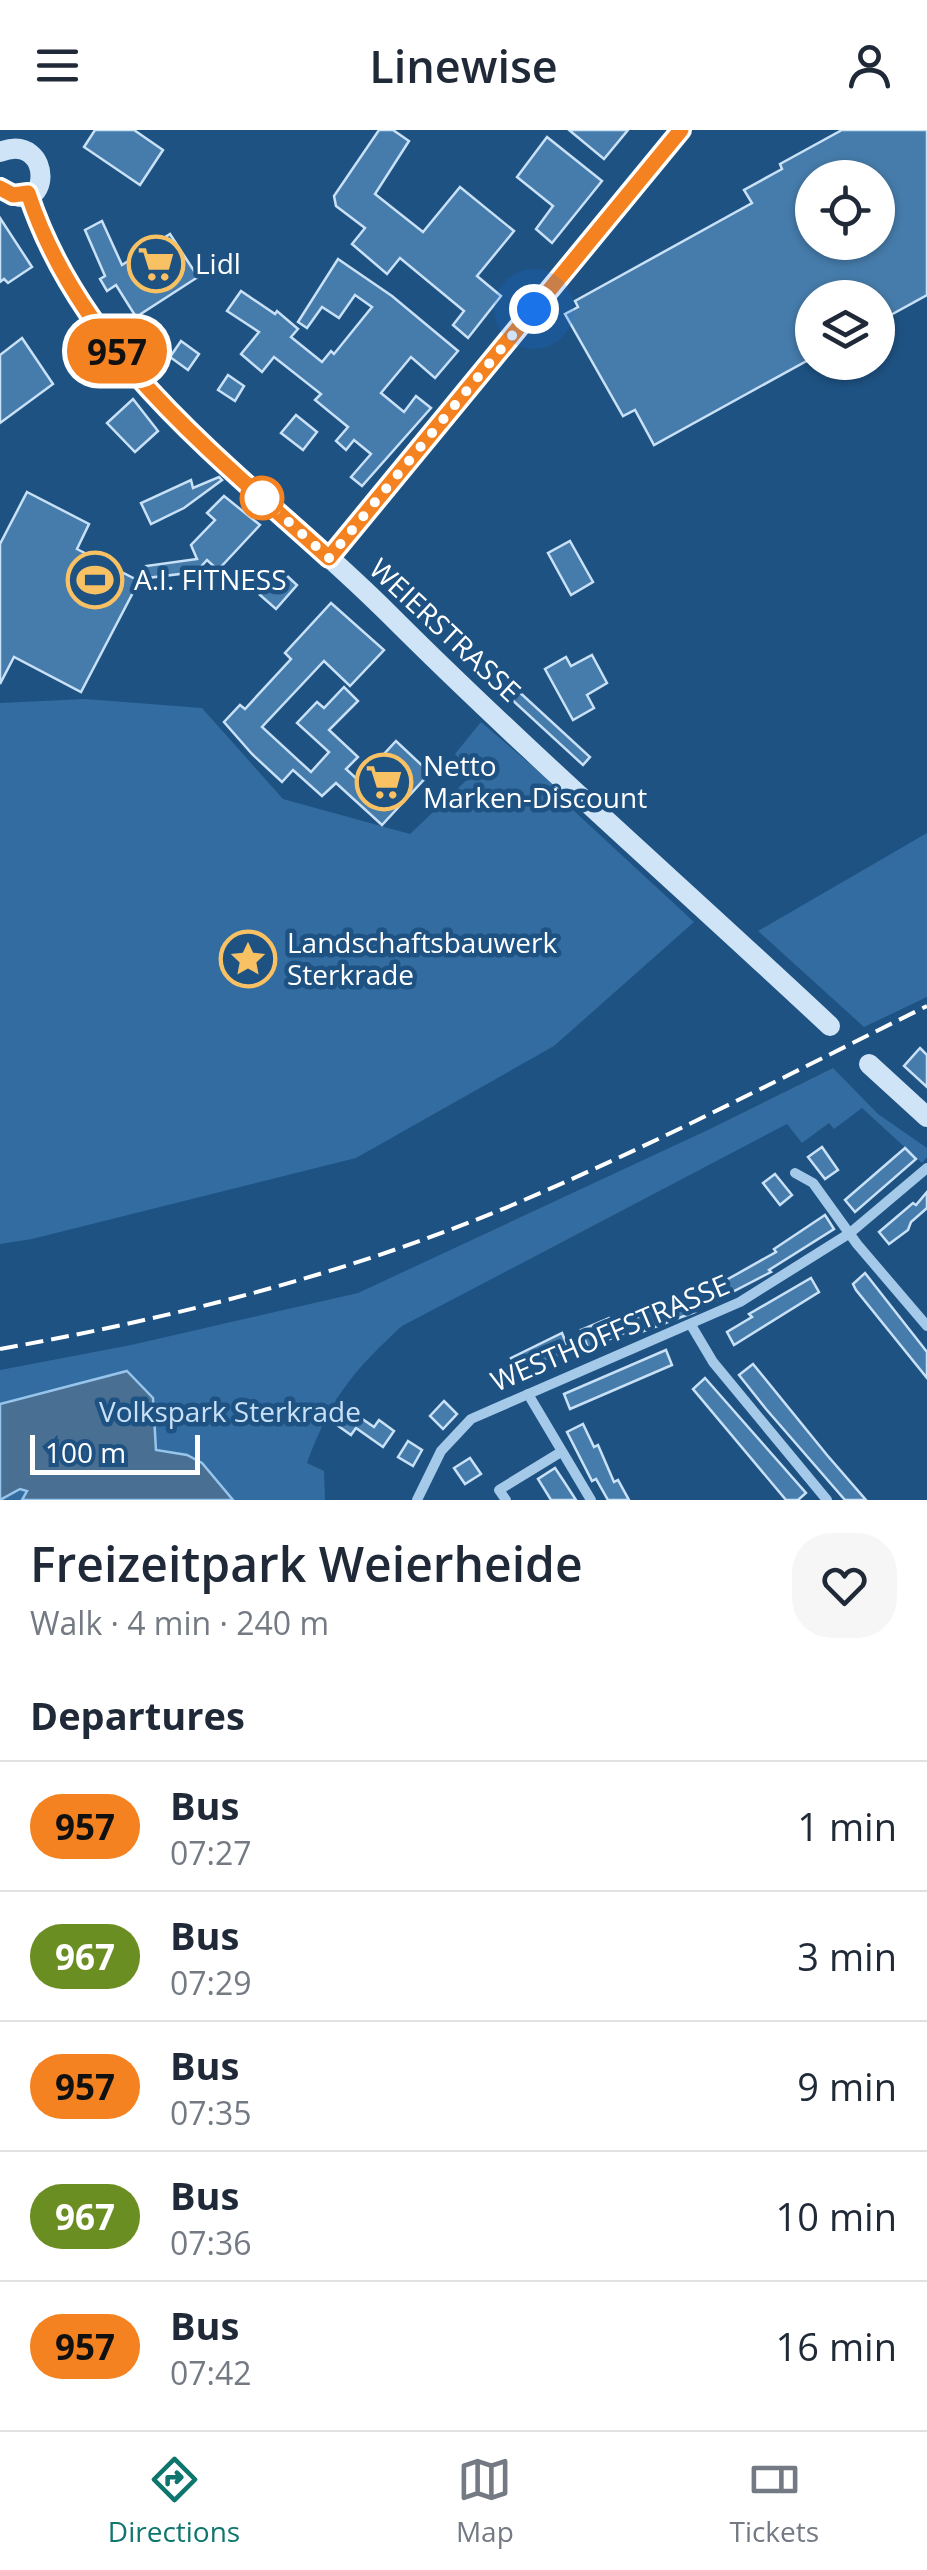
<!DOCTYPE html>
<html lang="en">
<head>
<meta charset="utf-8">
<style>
  body { margin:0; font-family:"Open Sans",sans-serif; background:#f6f6f7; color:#1f2937; height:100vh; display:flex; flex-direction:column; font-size:38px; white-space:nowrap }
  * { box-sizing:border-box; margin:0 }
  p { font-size:32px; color:#747a83 }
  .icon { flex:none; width:55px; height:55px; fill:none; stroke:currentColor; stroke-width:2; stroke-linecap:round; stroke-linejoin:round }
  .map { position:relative; height:1370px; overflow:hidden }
  .details { display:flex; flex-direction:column; background:#fff; flex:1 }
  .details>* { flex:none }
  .badge { padding:0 20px; border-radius:32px; font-size:35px; line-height:65px }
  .buttons { position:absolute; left:795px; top:30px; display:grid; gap:20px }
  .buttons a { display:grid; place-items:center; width:100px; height:100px; border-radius:50%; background:#fff; box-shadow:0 2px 8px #0004; font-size:50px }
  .scale { position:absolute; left:30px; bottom:25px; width:170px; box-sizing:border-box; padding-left:10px; border:5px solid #fff; border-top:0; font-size:28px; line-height:35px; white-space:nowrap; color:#fff; -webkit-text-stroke:8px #1e5282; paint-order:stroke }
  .you { position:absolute; width:50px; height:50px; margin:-25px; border:8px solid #fff; border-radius:50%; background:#1a73e8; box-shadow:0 0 0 15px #1a73e833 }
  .map>.badge { position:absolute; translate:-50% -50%; box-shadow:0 0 0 5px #fff }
  h2 { padding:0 30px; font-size:38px; line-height:90px }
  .round { display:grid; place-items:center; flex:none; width:105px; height:105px; border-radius:40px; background:#f6f6f7 }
  .summary { display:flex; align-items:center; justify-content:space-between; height:170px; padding:0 30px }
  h1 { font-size:48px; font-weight:600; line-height:75px }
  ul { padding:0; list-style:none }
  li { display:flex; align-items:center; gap:30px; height:130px; padding:0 30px; border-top:2px solid #e0e1e3 }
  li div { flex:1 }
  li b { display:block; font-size:38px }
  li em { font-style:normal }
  li .badge { min-width:110px; font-weight:700; text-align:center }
  header { display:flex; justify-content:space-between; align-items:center; height:130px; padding:0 30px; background:#fff; font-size:45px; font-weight:600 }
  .tabs { display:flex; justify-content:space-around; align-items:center; height:140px; border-top:2px solid #e0e1e3; background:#fff; font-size:28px; color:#747a83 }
  .tabs a { display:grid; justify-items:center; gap:5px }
  .tabs .on { color:#0f766e }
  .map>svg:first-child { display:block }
</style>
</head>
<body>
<header><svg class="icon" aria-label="menu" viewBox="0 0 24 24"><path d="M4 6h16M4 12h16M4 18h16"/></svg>Linewise<svg class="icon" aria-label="person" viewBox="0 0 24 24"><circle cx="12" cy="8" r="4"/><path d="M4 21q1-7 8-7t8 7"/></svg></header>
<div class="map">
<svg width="927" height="1370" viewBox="0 0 927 1370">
  <rect width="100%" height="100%" fill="#1e5282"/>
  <!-- green -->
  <g fill="#326ca1">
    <polygon points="85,569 202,578 283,669 410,704 474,643 455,624 481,592 571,669 573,680 694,792 554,916 356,1028 32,1109 0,1114 0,573"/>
    <polygon points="927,703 927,867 864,897 758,801"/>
    <path d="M833,938L878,984L927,1018V1027L922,1033L862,978L834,999L829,993L802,1013L787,994L402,1196C351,1243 332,1267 307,1333L324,1341L325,1370H0V1240L131,1215L358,1163L710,999Z"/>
  </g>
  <!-- water -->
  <polygon fill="#496f92" stroke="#98c5eb" stroke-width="2.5" points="127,1241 153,1268 156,1320 187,1325 202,1333 233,1370 22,1370 27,1361 20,1359 0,1370 0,1274"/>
  <!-- building -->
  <g fill="#467cab" stroke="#c9e1f7" stroke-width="2.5" fill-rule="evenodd">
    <polygon points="95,0 134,0 163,20 140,55 84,17"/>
    <polygon points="379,0 393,0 409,11 375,64 423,102 460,57 514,101 477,146 501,166 468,208 453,195 464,181 400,128 387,144 352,114 365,98 336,76 334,66"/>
    <polygon points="569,0 628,0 604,29"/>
    <path d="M842,0H927V165L878,192V168H812V228L654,315L635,280L623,286L565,184L578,177L575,171L752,73L744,60L782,39L780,34ZM812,48H878V112H812Z"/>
    <polygon points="547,7 602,51 552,113 536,99 553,76 517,47"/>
    <polygon points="0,88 32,137 8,153 4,149 0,152"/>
    <polygon points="102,91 122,135 170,104 198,147 136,187 116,155 107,161 100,149 105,146 85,100"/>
    <polygon points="338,129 392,166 458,221 435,248 411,227 381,263 404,282 416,266 431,278 362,356 351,347 371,324 354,310 346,320 336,311 348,297 315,270 321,264 274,227 262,242 241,224 259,202 227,181 241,161 275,184 277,181 298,199 291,207 322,232 331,221 334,224 372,177 355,165 339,188 322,177 307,198 298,192"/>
    <polygon points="22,208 53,254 0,293 0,225"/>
    <polygon points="181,211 199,224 188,240 170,227"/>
    <polygon points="228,245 244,256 235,271 218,260"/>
    <polygon points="133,269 158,301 135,322 107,293"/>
    <polygon points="296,285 317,302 303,320 281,303"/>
    <polygon points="219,347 222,350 184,378 151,394 141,373 191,350 193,358"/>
    <polygon points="27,362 89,394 77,419 139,451 81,562 14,527 0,554 0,414"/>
    <polygon points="224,366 260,395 218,440 207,430 196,442 147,448 146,436 197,429 191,415 215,390 207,383"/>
    <polygon points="570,411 593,452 571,465 548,423"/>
    <polygon points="285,444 297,455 276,479 260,465"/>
    <polygon points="331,473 384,520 350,556 324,531 262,597 311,642 329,622 297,593 317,572 324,578 344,557 358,571 329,600 358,627 346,639 359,651 396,611 430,643 382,695 336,653 322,666 293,640 282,652 252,624 224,592 240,575 245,579 291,529 285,523"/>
    <polygon points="592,525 607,553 587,565 594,578 573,590 545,539 566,527 571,536"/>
    <polygon points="506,545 518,556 516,559 590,627 583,635 509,567 511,564 499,553"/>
    <polygon points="920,918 927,925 927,957 904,936"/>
    <polygon points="822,1017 838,1040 825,1049 808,1027"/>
    <polygon points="905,1018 916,1029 855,1082 845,1070"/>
    <polygon points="775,1044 792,1065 780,1075 763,1053"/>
    <polygon points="927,1062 927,1078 911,1092 908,1100 889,1114 879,1102 913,1073 916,1075"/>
    <polygon points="825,1085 834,1099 769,1140 771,1142 711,1173 705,1162 776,1122 774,1119"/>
    <polygon points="865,1143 927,1222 927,1248 856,1160 853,1154"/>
    <polygon points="811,1148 819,1162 734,1215 727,1202 752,1187 749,1184"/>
    <polygon points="689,1168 695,1182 631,1206 629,1201 588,1218 581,1200 609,1188 613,1196"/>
    <polygon points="562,1203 569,1220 518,1242 511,1228"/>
    <polygon points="666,1220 672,1235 570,1279 564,1264"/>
    <polygon points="753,1234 827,1325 866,1370 845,1370 766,1279 739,1245"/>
    <polygon points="705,1248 806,1363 798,1370 786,1370 693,1259"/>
    <polygon points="444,1271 457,1284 443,1299 430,1286"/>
    <polygon points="345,1277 374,1297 379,1290 394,1301 383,1317 356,1298 351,1305 334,1293"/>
    <polygon points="583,1294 594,1317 598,1315 614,1352 618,1350 629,1370 608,1370 596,1349 592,1351 567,1302"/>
    <polygon points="408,1311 422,1320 413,1336 398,1327"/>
    <polygon points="470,1328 481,1344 465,1354 454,1338"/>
    <polygon points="555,1338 565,1353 576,1370 551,1370 538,1349"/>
  </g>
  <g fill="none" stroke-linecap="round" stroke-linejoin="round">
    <!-- street -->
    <g stroke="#a4c9e9" stroke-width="10">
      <polyline points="330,428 681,0"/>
      <polyline points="795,1043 813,1053 857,1114 927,1196"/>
      <polyline points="691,1195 713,1232 827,1370"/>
      <polyline points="528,1264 591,1370"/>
      <polyline points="417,1370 441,1321 471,1289 740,1172 850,1103 927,1038"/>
      <polyline points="506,1370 499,1360 561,1322"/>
    </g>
    <!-- secondary -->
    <g stroke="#cfe4f7" stroke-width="20">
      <path d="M0,22C55,0 53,98 0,57"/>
      <path d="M28,63C89,247 257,352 388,483C530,625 683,758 830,896"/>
      <polyline points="869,934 927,987"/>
    </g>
    <!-- rail -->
    <path stroke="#fff" stroke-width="4" stroke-dasharray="18 8" stroke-linecap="butt" d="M0,1219C174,1188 347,1144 510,1076C652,1016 789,944 927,876"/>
  </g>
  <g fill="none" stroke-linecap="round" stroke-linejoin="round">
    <!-- line casing -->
    <g stroke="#fff" stroke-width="22">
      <path id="line" d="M0,58L13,65L28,63C79,219 212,322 329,428L681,0"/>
    </g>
    <!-- line -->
    <use href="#line" stroke="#f58220" stroke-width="15"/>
    <!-- walk -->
    <polyline stroke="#fff" stroke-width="10" stroke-dasharray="0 18" points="262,368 329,428 534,179"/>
  </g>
  <!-- icons -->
  <defs>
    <g id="supermarket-ring" transform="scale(2.875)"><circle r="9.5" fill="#1e5282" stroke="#f8c163" stroke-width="1.5"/><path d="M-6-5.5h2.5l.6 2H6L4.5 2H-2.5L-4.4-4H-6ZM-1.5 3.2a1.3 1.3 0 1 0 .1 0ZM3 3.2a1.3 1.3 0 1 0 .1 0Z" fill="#f8c163"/></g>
    <g id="stadium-ring" transform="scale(2.875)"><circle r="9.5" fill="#1e5282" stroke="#f8c163" stroke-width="1.5"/><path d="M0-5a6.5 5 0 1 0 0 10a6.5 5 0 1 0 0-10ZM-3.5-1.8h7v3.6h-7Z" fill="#f8c163"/></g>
    <g id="sight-ring" transform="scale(2.875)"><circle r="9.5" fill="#1e5282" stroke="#f8c163" stroke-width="1.5"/><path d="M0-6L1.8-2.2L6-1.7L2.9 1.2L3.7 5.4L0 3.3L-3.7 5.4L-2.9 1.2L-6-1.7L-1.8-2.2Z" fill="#f8c163"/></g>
  </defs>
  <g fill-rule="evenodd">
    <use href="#supermarket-ring" x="156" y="134"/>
    <use href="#stadium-ring" x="95" y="450"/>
    <use href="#supermarket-ring" x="384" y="652"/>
    <use href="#sight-ring" x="248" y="829"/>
  </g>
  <!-- markers -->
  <circle fill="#fff" stroke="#f58220" stroke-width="5" cx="262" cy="368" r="20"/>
  <g text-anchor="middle" stroke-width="9" stroke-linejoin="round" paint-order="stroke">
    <!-- poi labels -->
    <g font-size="28" fill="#fff" stroke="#1e5282" text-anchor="start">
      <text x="195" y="144">Lidl</text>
      <text x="134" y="460">A.I. FITNESS</text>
      <text x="423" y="646">Netto<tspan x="423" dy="32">Marken-Discount</tspan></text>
      <text x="287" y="823">Landschaftsbauwerk<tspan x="287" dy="32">Sterkrade</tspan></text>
    </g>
    <!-- street labels -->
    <g font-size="28" fill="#fff" stroke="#1e5282">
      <text transform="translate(445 500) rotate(43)" y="10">WEIERSTRASSE</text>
      <text transform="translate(610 1203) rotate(-23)" y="10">WESTHOFFSTRASSE</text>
    </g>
    <!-- park labels -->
    <g font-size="28" fill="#c9e1f7" stroke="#1e5282">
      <text x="230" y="1292">Volkspark Sterkrade</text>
    </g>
  </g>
</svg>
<div class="buttons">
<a><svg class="icon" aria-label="locate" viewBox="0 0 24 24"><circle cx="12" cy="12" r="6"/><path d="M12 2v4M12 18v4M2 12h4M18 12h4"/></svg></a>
<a><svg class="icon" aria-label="layers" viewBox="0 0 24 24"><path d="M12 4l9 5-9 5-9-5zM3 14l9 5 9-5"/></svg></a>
</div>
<div class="scale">100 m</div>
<div class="you" style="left:534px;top:179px"></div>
<b class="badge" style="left:117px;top:221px;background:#f58220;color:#111">957</b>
</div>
<section class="details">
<div class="summary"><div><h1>Freizeitpark Weierheide</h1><p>Walk · 4 min · 240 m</p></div><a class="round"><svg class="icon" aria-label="heart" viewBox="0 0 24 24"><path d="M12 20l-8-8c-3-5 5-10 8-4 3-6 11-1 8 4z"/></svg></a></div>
<h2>Departures</h2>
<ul>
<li><span class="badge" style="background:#f58220;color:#111">957</span><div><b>Bus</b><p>07:27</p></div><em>1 min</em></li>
<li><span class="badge" style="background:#6b8e23;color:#fff">967</span><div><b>Bus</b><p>07:29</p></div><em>3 min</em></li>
<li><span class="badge" style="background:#f58220;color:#111">957</span><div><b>Bus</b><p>07:35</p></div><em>9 min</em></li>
<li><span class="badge" style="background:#6b8e23;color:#fff">967</span><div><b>Bus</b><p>07:36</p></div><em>10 min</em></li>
<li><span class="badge" style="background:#f58220;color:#111">957</span><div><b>Bus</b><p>07:42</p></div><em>16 min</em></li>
</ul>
</section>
<nav class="tabs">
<a class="on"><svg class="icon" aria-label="directions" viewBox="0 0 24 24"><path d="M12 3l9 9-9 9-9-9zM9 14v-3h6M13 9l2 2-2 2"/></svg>Directions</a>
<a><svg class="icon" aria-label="map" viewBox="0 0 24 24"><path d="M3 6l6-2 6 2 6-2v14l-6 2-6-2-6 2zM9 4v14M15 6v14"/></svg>Map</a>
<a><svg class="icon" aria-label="tickets" viewBox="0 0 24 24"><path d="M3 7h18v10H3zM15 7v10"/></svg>Tickets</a>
</nav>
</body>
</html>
